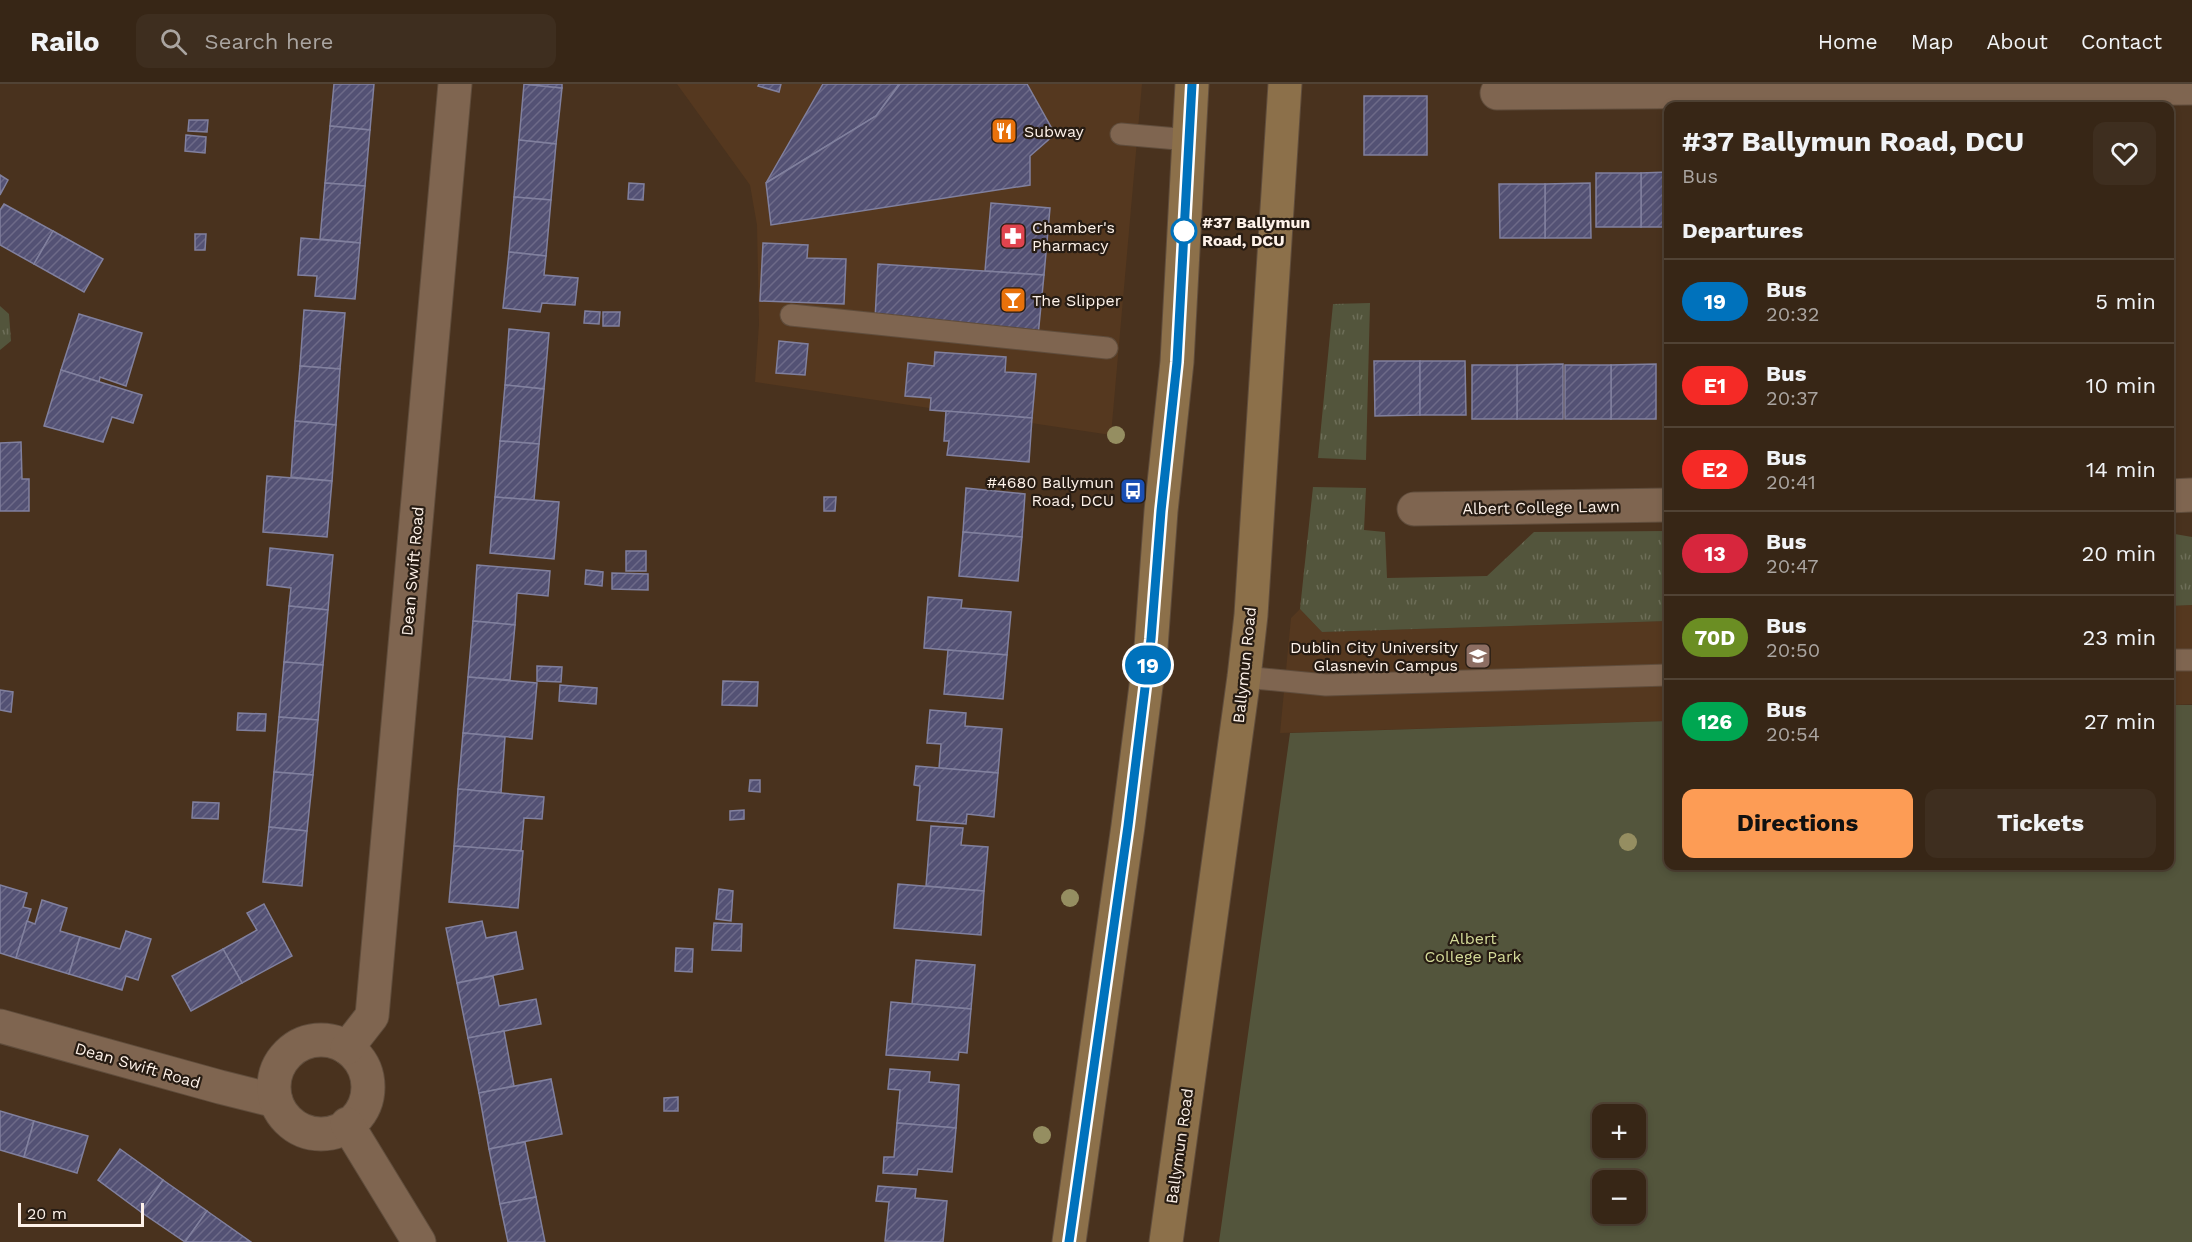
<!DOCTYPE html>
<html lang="en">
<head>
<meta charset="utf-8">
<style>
  body { margin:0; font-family:"Work Sans",sans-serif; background:#3e2e1f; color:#f1f3f6; height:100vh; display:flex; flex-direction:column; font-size:22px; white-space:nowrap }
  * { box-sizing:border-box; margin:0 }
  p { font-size:20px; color:#aaa5a1 }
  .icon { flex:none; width:33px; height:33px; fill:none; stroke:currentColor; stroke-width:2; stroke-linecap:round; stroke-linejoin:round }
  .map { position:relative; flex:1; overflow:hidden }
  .side { position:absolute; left:1664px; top:18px; width:510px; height:768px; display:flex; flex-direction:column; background:#372616; border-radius:12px; box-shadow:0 3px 9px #0003,0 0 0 2px #514335 }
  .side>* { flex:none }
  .badge { padding:0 12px; border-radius:20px; font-size:21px; line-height:39px }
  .tools { position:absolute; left:1592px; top:1020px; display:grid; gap:12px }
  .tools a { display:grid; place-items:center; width:54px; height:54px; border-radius:12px; background:#372616; box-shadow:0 3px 9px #0003,0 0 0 2px #514335; font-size:30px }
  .scale { position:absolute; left:18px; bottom:15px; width:126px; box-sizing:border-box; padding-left:6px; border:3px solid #fef2e9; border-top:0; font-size:16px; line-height:21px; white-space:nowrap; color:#fef2e9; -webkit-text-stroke:4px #271c13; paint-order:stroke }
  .map>.badge { position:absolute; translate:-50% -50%; box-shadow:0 0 0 3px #fff }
  h2 { padding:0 18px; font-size:22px; line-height:54px }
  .round { display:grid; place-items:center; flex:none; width:63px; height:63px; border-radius:12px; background:#3e2e1f }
  .overview { display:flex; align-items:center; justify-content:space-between; height:102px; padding:0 18px }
  h1 { font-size:28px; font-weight:700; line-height:45px }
  .action { display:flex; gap:12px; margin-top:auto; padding:12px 18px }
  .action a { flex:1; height:69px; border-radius:12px; background:#fd9c55; color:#111; font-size:24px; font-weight:700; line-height:69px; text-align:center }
  .action a+a { background:#3e2e1f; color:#f1f3f6 }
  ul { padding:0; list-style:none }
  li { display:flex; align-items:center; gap:18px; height:84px; padding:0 18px; border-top:2px solid #514335 }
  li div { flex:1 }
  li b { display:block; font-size:22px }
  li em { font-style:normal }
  li .badge { min-width:66px; font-weight:700; text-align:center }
  header { display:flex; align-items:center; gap:36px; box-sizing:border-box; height:84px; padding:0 30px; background:#372616; border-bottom:2px solid #514335 }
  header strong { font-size:28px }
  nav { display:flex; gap:33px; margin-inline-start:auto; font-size:21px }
  .search { width:420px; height:54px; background:#3e2e1f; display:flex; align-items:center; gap:15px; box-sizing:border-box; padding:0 21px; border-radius:12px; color:#aaa5a1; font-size:22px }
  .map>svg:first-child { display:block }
</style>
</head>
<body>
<header>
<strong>Railo</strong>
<div class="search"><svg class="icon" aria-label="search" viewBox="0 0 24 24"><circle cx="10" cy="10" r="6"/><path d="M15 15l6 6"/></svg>Search here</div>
<nav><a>Home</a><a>Map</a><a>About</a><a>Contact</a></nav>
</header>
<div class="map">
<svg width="2192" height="1158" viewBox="0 0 2192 1158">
  <defs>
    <pattern id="grass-tufts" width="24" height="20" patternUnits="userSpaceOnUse" patternTransform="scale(1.5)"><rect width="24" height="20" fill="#53553c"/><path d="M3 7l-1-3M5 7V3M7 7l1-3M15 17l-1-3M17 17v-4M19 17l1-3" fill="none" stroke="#6d6e58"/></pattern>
    <pattern id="building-hatch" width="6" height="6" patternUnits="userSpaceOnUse" patternTransform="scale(1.5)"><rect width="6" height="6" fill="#535174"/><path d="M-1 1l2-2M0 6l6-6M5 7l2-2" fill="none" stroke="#6d6a88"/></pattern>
  </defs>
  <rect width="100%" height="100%" fill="#49321e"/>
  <!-- built -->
  <g fill="#55381f">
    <polygon points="677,0 1142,0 1111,351 755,298 759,240 757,141 750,101"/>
    <polygon points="2192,521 2192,620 2169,621 2169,522"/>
    <polygon points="1300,525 1322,548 1668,537 1668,637 1280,649 1291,534"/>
  </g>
  <!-- grass -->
  <g fill="url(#grass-tufts)">
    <polygon points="1370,219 1366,376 1318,374 1333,220"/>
    <polygon points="0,222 9,230 11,257 0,266"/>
    <polygon points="1313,403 1366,404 1364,446 1385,448 1387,494 1487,492 1534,448 1668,447 1668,537 1322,548 1300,525"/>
    <polygon points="2169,449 2192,453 2192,521 2169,522"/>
  </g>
  <!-- park -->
  <path fill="#53553c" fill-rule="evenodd" d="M2169,621H2192V1158H1219L1290,649L1668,637V782H2169ZM1602,1030H1635V1064H1602ZM1602,1096H1635V1130H1602Z"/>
  <!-- building -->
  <g fill="url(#building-hatch)" stroke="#81809e" stroke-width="1.5">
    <polygon points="334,0 374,0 370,46 330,42"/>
    <polygon points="524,0 562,4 556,60 519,56"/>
    <polygon points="524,0 562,0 562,4"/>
    <polygon points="759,0 781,0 779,8 758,2"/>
    <polygon points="823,0 899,0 876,32 766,99"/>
    <polygon points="900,0 1027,0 1055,50 1030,72 1030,101 771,141 766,99 876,32"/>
    <rect x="1364" y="12" width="63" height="59"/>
    <polygon points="189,36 208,36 207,48 188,47"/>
    <polygon points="330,42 370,46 365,102 325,99"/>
    <polygon points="186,51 206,53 205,69 185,67"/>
    <polygon points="519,56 556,60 551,116 514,113"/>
    <polygon points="1668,88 1668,143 1641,143 1641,89"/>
    <rect x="1596" y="89" width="45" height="54"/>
    <polygon points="0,91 8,96 0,111"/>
    <polygon points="325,99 365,102 360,159 320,155"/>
    <polygon points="629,99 644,100 643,116 628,115"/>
    <polygon points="1590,99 1591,154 1545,154 1545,100"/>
    <polygon points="1499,100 1545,100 1545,154 1500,154"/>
    <polygon points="514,113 551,116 546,172 509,168"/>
    <polygon points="991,119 1050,124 1044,191 985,187"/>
    <polygon points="4,120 53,147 34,180 0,161 0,126"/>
    <polygon points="53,147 103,175 84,208 34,180"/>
    <polygon points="195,150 206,150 205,166 195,166"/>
    <polygon points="301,154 360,159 355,215 315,212 317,192 298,191"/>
    <polygon points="763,159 808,161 807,174 846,175 844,220 760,217"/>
    <polygon points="509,168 546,172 544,191 578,194 575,221 542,219 540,228 503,224"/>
    <polygon points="878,180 1044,191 1038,252 875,235"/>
    <polygon points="304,226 345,229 340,285 300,282"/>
    <polygon points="585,227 600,228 599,240 584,239"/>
    <polygon points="603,228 620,228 619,242 603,242"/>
    <polygon points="79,230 142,249 126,302 100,293 99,298 61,286"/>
    <polygon points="509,245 549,249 544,305 505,301"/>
    <polygon points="779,257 808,260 805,291 776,289"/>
    <polygon points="935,268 1006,273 1005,288 1036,290 1032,334 930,326 931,314 905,312 908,279 934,282"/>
    <polygon points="1374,277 1420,277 1420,331 1375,332"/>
    <polygon points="1420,277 1465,277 1466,331 1420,331"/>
    <polygon points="1663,279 1668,279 1668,332 1663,333"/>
    <polygon points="1563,280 1563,335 1517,335 1517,281"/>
    <polygon points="1656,280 1656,335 1611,335 1611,281"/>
    <rect x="1472" y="281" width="45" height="54"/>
    <rect x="1565" y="281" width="46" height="54"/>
    <polygon points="300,282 340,285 336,341 295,337"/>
    <polygon points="61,286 142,311 133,339 112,333 103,358 44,342"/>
    <polygon points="505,301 544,305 539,360 500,357"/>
    <polygon points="946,327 1032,334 1029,378 947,371 949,357 944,357"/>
    <polygon points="295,337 336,341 332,397 291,393"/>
    <polygon points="500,357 539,360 534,416 495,413"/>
    <polygon points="21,358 22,395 29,395 29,427 0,427 0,359"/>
    <polygon points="267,392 332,397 327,453 263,448"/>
    <polygon points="966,404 1025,410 1022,453 963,448"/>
    <polygon points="495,413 559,418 554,475 490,469"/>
    <polygon points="824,413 836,413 835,427 824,427"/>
    <polygon points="963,448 1022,453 1018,497 959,492"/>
    <polygon points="270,464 333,471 328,526 289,522 291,504 267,501"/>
    <rect x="626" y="467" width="20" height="20"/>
    <polygon points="477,481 550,487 548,512 517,509 515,541 473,537"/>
    <polygon points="586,486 603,488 602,502 585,500"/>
    <polygon points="612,489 648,490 648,506 612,505"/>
    <polygon points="928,513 962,516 961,524 1011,528 1007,571 924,564"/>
    <polygon points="289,522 328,526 323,581 284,578"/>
    <polygon points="473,537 515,541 510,596 468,593"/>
    <polygon points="948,566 1007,571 1003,615 944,610"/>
    <polygon points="284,578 323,581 318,636 279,633"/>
    <polygon points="537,582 562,583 561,598 537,597"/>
    <polygon points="468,593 537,599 532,655 463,649"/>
    <polygon points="723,597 758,598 757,622 722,621"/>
    <polygon points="560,601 597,604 596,620 559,617"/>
    <polygon points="0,606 13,608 11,628 0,626"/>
    <polygon points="930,626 966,629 965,642 1002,645 998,689 939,684 941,660 927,659"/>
    <polygon points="238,629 266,630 265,647 237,646"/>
    <polygon points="279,633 318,636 313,691 274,688"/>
    <polygon points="463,649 505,653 501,709 458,705"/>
    <polygon points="916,682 998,689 994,733 967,730 966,740 917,736 920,702 914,701"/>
    <polygon points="274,688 313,691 307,747 269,743"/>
    <polygon points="750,696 760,696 760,708 749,707"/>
    <polygon points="458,705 544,713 542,735 524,734 521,767 454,762"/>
    <polygon points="193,718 219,719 218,735 192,734"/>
    <polygon points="744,726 744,735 730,736 730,727"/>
    <polygon points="931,742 963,744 961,761 988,763 984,807 926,802"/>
    <polygon points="269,743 307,747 302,802 263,798"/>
    <polygon points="454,762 523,767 518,824 449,818"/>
    <polygon points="898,800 984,807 981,851 894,844"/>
    <polygon points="0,801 27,809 23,823 31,825 16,874 0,869"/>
    <polygon points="719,805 733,807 731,837 716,835"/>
    <polygon points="42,816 67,824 60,847 80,853 69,890 16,874 27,837 35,840"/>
    <polygon points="264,820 292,872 242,899 223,865 257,846 247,829"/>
    <polygon points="482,837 486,854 516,848 523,885 457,899 446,844"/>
    <polygon points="714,839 742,840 741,867 712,866"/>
    <polygon points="126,847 151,855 138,896 126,892 122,906 69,890 80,853 120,865"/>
    <polygon points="676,864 693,865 692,888 675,887"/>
    <polygon points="223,865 242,899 191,927 172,892"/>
    <polygon points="916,876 975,881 971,925 912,920"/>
    <polygon points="493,892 499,922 536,915 541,940 468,954 457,899"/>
    <polygon points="891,918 971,925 967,969 959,968 958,976 886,971"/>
    <polygon points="504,947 514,1002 479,1009 468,954"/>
    <polygon points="890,985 930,988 929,998 959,1001 956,1044 897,1039 900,1006 888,1005"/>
    <polygon points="551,995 562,1050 489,1065 479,1009"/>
    <polygon points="678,1013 678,1027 664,1027 664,1014"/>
    <polygon points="0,1027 34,1037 24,1073 0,1066"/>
    <polygon points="34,1037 88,1052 77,1089 24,1073"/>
    <polygon points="897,1039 956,1044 952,1088 918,1085 917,1091 883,1089 884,1073 894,1073"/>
    <polygon points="525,1058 536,1113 500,1120 489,1065"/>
    <polygon points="120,1065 163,1096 141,1128 98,1096"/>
    <polygon points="163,1096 207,1127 185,1158 141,1128"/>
    <polygon points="878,1102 916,1105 915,1114 947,1117 943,1158 885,1157 889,1118 876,1117"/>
    <polygon points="536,1113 545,1158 508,1158 500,1120"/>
    <polygon points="207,1127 251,1158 185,1158"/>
  </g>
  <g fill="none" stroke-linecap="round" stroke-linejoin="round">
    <!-- lane casing -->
    <g stroke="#604d3c" stroke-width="23">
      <g id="lane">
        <polyline points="1121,50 1189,56"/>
        <polyline points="791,231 1107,264"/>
        <polyline points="2169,576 2192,576"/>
        <polyline points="1244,593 1326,601 1668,591"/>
      </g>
    </g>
    <!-- street casing -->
    <g stroke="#604d3c" stroke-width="35">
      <g id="street">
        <polyline points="1497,9 2192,4"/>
        <polyline points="2169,412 2192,411"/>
        <polyline points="1414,425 1668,421"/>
        <polyline points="0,942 220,1003 276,1017"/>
        <circle cx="321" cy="1003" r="47"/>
        <polyline points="347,964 372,932 455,0"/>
        <polyline points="347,1040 419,1158"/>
      </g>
    </g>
    <!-- secondary casing -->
    <g stroke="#604d3c" stroke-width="35">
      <g id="secondary">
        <polyline points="1069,1158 1128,742 1151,563 1161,427 1177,278 1192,0"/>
        <polyline points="1166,1158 1244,593 1251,531 1285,0"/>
      </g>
    </g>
    <!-- lane -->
    <use href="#lane" stroke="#7f6550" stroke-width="21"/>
    <!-- street -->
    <use href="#street" stroke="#7f6550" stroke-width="33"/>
    <!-- secondary -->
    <use href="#secondary" stroke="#8c704a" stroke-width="33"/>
  </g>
  <!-- trees -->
  <g fill="#958e61">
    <circle cx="1116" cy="351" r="9"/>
    <circle cx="1628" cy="758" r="9"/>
    <circle cx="1070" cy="814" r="9"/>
    <circle cx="1042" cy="1051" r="9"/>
  </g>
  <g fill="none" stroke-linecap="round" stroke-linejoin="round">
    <!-- line casing -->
    <g stroke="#fff" stroke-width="14">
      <polyline id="line" points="1069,1158 1128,742 1151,555 1161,427 1177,278 1192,0"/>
    </g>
    <!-- line -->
    <use href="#line" stroke="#0072bc" stroke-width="9"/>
  </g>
  <!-- icons -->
  <defs>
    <g id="restaurant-square" transform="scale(1.35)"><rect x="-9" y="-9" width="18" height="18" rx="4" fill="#e8710a" stroke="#271c13"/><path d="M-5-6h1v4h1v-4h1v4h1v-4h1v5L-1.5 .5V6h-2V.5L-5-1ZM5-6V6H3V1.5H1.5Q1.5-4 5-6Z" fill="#fff"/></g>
    <g id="pharmacy-square" transform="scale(1.35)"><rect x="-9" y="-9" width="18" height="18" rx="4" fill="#e0444e" stroke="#271c13"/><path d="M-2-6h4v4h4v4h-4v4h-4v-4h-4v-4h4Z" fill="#fff"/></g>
    <g id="bar-square" transform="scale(1.35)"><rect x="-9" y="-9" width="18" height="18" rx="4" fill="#e8710a" stroke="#271c13"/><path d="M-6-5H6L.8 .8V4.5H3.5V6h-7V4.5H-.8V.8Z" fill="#fff"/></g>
    <g id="bus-square" transform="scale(1.35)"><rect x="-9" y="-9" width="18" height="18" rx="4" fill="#1a4fb4" stroke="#271c13"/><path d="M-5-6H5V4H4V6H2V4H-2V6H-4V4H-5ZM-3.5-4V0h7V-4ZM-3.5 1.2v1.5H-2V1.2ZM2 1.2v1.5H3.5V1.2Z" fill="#fff"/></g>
    <g id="university-square" transform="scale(1.35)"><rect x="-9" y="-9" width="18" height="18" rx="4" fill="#8d6e63" stroke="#271c13"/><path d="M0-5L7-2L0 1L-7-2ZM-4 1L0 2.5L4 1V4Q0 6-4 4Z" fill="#fff"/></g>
  </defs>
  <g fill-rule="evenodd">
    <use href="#restaurant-square" x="1004" y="47"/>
    <use href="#pharmacy-square" x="1013" y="152"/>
    <use href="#bar-square" x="1013" y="216"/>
    <use href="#bus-square" x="1133" y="407"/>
    <use href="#university-square" x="1478" y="572"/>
  </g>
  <!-- markers -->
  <circle fill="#fff" stroke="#0072bc" stroke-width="3" cx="1184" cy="147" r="12"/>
  <g text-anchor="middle" stroke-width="4.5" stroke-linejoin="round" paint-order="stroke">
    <!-- poi labels -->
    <g font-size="16" fill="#fef2e9" stroke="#271c13" text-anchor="start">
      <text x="1024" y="53">Subway</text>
      <text x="1032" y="149">Chamber's<tspan x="1032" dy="18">Pharmacy</tspan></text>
      <text x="1032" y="222">The Slipper</text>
      <text x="1114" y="404" text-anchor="end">#4680 Ballymun<tspan x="1114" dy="18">Road, DCU</tspan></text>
      <text x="1458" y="569" text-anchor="end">Dublin City University<tspan x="1458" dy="18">Glasnevin Campus</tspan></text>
    </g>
    <!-- stop labels -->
    <g font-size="16" font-weight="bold" fill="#fef2e9" stroke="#271c13" text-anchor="start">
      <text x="1202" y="144">#37 Ballymun<tspan x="1202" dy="18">Road, DCU</tspan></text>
    </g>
    <!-- street labels -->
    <g font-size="16" fill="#fef2e9" stroke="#271c13">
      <text transform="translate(1541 423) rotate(-1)" y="6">Albert College Lawn</text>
      <text transform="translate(412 487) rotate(-85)" y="6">Dean Swift Road</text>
      <text transform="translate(1244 581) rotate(-84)" y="6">Ballymun Road</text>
      <text transform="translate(138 981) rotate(16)" y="6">Dean Swift Road</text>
      <text transform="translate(1179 1062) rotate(-82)" y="6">Ballymun Road</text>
    </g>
    <!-- park labels -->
    <g font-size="16" fill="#d3da98" stroke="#271c13">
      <text x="1473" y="860">Albert<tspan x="1473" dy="18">College Park</tspan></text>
    </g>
  </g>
</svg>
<div class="tools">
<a>+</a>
<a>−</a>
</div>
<div class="scale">20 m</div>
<b class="badge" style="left:1148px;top:581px;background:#0072bc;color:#fff">19</b>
<section class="side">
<div class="overview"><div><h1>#37 Ballymun Road, DCU</h1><p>Bus</p></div><a class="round"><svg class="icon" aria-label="heart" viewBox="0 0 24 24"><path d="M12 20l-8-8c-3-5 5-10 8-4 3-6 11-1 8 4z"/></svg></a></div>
<h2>Departures</h2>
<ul>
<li><span class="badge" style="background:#0072bc;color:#fff">19</span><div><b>Bus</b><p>20:32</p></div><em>5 min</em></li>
<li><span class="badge" style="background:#f52a26;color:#fff">E1</span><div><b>Bus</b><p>20:37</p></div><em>10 min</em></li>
<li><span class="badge" style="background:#f52a26;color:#fff">E2</span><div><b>Bus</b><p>20:41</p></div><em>14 min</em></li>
<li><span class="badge" style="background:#d7263d;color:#fff">13</span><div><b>Bus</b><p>20:47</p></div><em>20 min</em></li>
<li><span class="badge" style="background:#6b8e23;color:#fff">70D</span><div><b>Bus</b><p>20:50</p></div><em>23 min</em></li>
<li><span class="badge" style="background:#00a651;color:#fff">126</span><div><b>Bus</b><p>20:54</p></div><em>27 min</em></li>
</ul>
<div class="action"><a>Directions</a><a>Tickets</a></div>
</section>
</div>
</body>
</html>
